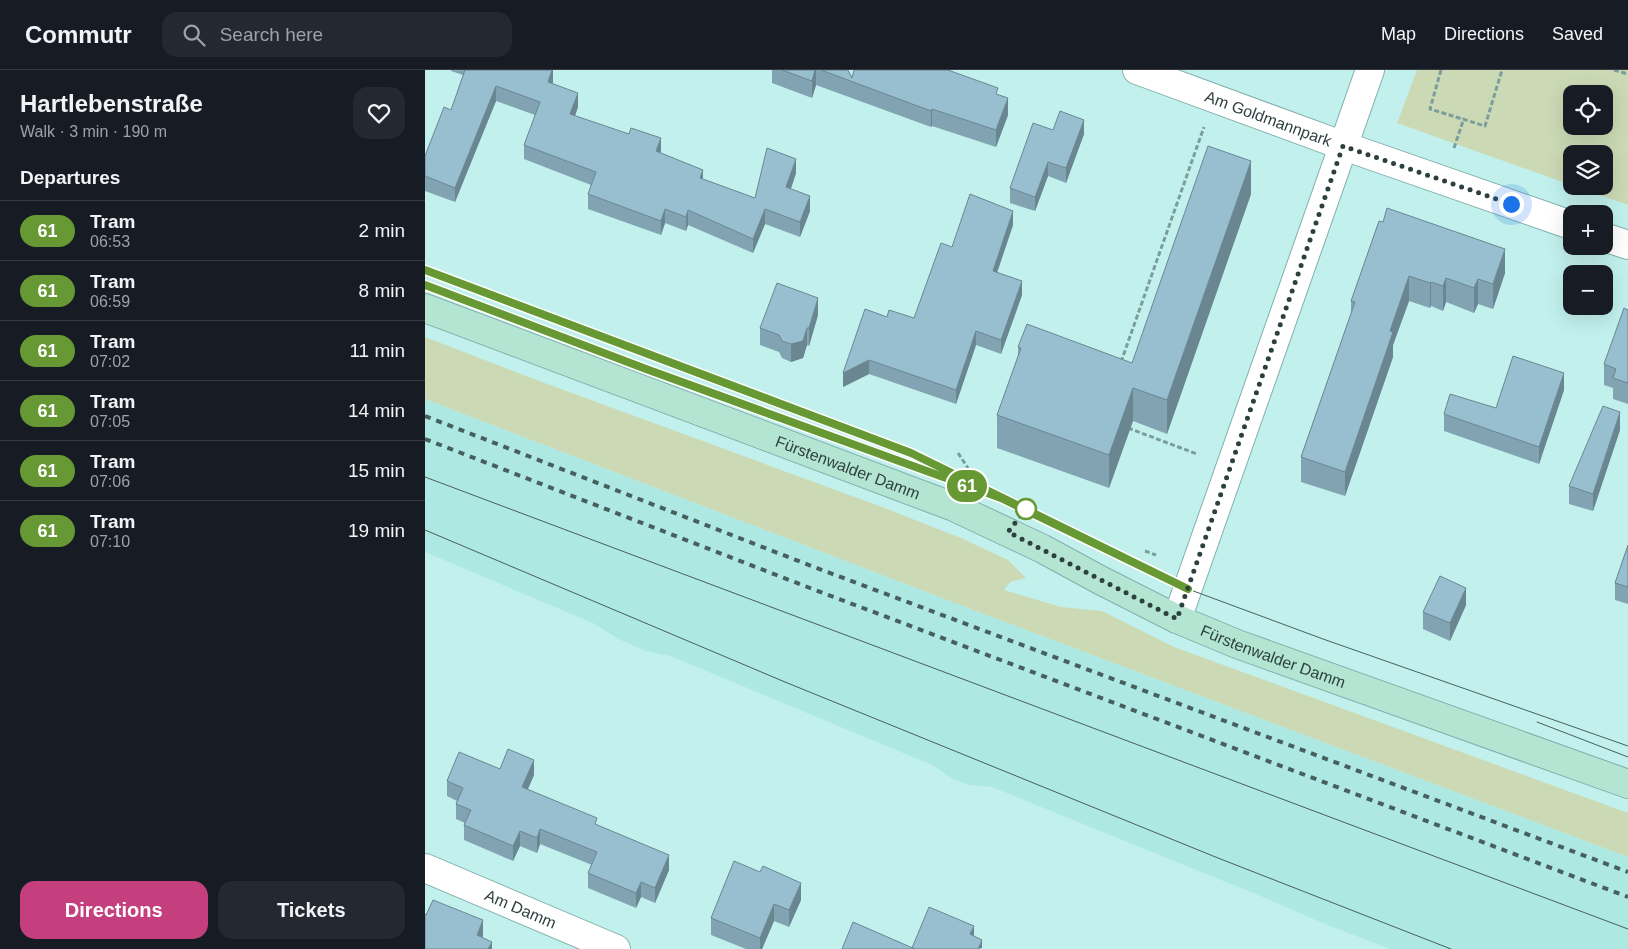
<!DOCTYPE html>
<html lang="en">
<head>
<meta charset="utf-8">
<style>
  body { margin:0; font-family:Arial,sans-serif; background:#242831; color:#f1f3f6; height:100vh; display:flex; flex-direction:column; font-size:19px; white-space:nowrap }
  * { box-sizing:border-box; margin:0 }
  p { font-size:16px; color:#9ea1a6 }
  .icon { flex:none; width:28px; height:28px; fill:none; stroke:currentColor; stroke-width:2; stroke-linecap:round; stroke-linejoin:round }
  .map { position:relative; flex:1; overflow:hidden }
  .details { display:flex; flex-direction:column; background:#171b24; width:425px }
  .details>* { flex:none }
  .badge { padding:0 10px; border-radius:16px; font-size:18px; line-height:32px }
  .tools { position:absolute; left:1138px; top:15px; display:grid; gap:10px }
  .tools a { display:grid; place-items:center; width:50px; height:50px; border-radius:10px; background:#171b24; box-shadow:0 5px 20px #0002; font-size:25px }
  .you { position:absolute; width:25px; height:25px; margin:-12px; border:4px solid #fff; border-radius:50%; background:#1a73e8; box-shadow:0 0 0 8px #1a73e833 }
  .map>.badge { position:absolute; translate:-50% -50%; box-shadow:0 0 0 2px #fff }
  h2 { padding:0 20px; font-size:19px; line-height:45px }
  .round { display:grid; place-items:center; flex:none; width:52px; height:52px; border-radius:15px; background:#242831 }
  .summary { display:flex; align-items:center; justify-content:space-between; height:85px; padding:0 20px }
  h1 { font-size:24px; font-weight:800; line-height:38px }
  .cta { display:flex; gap:10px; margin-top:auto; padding:10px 20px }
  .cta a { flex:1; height:58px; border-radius:15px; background:#c53f7f; color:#fff; font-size:20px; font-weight:800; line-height:58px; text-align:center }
  .cta a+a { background:#242831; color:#f1f3f6 }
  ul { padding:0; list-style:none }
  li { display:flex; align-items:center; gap:15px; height:60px; padding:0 20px; border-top:1px solid #363941 }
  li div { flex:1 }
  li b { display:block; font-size:19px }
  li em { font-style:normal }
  li .badge { min-width:55px; font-weight:700; text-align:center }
  header { display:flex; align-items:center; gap:30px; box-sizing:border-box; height:70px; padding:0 25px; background:#171b24; border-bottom:1px solid #363941 }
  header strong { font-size:24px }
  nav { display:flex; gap:28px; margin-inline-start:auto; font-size:18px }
  .search { width:350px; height:45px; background:#242831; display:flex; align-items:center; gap:12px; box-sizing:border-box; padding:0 18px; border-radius:15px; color:#9ea1a6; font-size:19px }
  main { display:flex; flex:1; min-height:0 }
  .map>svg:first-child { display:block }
</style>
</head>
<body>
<header>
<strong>Commutr</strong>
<div class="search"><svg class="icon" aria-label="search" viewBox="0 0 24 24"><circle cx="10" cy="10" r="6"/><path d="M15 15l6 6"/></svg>Search here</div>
<nav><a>Map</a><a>Directions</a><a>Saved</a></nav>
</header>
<main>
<section class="details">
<div class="summary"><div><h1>Hartlebenstraße</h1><p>Walk · 3 min · 190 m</p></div><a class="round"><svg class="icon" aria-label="heart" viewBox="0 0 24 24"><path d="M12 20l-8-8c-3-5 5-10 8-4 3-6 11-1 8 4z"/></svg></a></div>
<h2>Departures</h2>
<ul>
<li><span class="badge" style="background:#693;color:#fff">61</span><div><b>Tram</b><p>06:53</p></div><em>2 min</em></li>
<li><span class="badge" style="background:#693;color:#fff">61</span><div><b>Tram</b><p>06:59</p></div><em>8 min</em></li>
<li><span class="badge" style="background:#693;color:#fff">61</span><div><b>Tram</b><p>07:02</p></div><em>11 min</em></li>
<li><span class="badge" style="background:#693;color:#fff">61</span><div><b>Tram</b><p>07:05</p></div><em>14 min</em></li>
<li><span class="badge" style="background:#693;color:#fff">61</span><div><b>Tram</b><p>07:06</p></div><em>15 min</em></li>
<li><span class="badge" style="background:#693;color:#fff">61</span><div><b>Tram</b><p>07:10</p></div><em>19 min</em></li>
</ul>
<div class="cta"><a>Directions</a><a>Tickets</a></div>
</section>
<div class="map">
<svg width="1203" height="879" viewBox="0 0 1203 879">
  <rect width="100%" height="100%" fill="#c2f1ed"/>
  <!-- built -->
  <polygon fill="#aee8e3" points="0,329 543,538 1203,787 1203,879 965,879 900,854 833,825 567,717 544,715 528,709 507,695 245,586 221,581 193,569 170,554 0,482"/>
  <!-- green -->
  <g fill="#cbdab5" fill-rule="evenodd">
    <path d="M992,0H1203V135L1149,116H1179V84H1146V115L972,53ZM1146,24H1179V56H1146Z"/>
    <polygon points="0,267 117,312 457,437 536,468 583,490 601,508 585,512 579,520 636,537 677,541 749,577 1203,743 1203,787 543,538 0,329"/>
  </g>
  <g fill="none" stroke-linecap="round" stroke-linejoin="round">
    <!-- street casing -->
    <g stroke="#82afac" stroke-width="30">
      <g id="street">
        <path id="s1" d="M712,0L919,76L1146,155"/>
        <polyline points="1179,167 1203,175"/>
        <polyline points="752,549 945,0"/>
        <path id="s2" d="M0,798L191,879"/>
      </g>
    </g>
    <!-- secondary casing -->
    <g stroke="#82afac" stroke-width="30">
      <g id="secondary">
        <path id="s3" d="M0,238L529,437L618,479L675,510L752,549L812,574L1203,714"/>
      </g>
    </g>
    <!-- path -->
    <g stroke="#7b9d9b" stroke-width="3" stroke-dasharray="5 2.5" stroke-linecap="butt">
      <polyline points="1016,0 1005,39 1060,56 1077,0"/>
      <polyline points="1189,0 1203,4"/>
      <polyline points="1029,78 1039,48"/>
      <polyline points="696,292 779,57"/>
      <polyline points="703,358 772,384"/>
      <polyline points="533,383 543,398"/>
      <polyline points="720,481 731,485"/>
    </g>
    <!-- street -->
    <use href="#street" stroke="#fff" stroke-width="28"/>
    <!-- secondary -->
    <use href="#secondary" stroke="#b3e5d2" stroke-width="28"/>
    <!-- tram -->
    <g stroke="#475f5d" stroke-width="1">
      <polyline points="0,200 486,383 763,519 898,569 1203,676"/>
      <polyline points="0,215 221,299 532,412"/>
      <polyline points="0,407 1203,859"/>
      <polyline points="0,460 360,612 793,788 1026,879"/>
      <polyline points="1112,652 1203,687"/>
    </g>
    <!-- rail -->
    <g stroke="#475f5d" stroke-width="4" stroke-dasharray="6 6" stroke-linecap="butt">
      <polyline points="0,346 389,497 1203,802"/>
      <polyline points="0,369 385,518 1203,827"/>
    </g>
  </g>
  <!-- wall -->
  <g fill="#82a4b2">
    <polygon points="26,0 128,0 127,13 153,37 150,46 235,83 278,109 330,128 371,103 366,119 385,141 375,167 340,154 328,183 263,155 261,161 240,153 236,165 163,139 163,124 166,115 99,89 99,75 110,45 71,31 30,132 0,121 0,86 26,40 38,5 26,1"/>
    <polygon points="347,0 423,0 427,8 573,25 583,45 571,77 507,56 506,57 391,15 387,28 347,13"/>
    <polygon points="628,60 659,64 641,113 623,106 610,141 585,133 585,118"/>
    <polygon points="826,124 742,364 708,351 684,418 572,378 572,345 593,286 593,277 707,293"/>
    <polygon points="954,151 1080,203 1068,239 1053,234 1049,243 1021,232 1018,241 1006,236 1005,238 984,231 968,275 968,287 920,426 876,412 876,387 926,244 926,231"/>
    <polygon points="588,155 572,202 597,225 576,284 551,275 531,334 444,304 418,317 462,247 489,248 527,177"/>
    <polygon points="1203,240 1203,334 1188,329 1188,318 1179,315 1179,294"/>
    <polygon points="393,245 384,276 382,275 378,288 366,292 357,288 354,282 335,275 335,258"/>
    <polygon points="1139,320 1114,394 1019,361 1019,344 1071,338"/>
    <polygon points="1195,360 1168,441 1144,434 1144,416"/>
    <polygon points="1203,475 1203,534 1190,530 1190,513"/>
    <polygon points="1041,535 1025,571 998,559 998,542"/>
    <polygon points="75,699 109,705 103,719 172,755 244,800 230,833 216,827 211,838 163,818 163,803 167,795 115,774 112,783 95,776 88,791 39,770 39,755 40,753 31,749 31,734 32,731 22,726 22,711"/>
    <polygon points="309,791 376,830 364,857 349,851 337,879 321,879 286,865 286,848"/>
  </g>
  <!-- shaded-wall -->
  <g fill="#6a8691">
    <polygon points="127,0 128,0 128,12 123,26 123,12"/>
    <polygon points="390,0 391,0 391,15 387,28 387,11"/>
    <polygon points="71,16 71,31 30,132 30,118"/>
    <polygon points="153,23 153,37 145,59 145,44"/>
    <polygon points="583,28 583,45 571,77 571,60"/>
    <polygon points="507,39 507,56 506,57 506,41"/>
    <polygon points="659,50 659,64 641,113 641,98"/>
    <polygon points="236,68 236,83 231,81"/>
    <polygon points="371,89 371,103 361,132 361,117"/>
    <polygon points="826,91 826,124 742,364 742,330"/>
    <polygon points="623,92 623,106 610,141 610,127"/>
    <polygon points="278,100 278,114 275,108"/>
    <polygon points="385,126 385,141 375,167 375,152"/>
    <polygon points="240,139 240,153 236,165 236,151"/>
    <polygon points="340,139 340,154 328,183 328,169"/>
    <polygon points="263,140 263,155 261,161 261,147"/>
    <polygon points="588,141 588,155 568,215 568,201"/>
    <polygon points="1080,179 1080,203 1068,239 1068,214"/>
    <polygon points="984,206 984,231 968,275 968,287 920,426 920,402 965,261"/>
    <polygon points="1021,208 1021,232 1018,241 1018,216"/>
    <polygon points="1053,209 1053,234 1049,243 1049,218"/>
    <polygon points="597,211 597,225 576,284 576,270"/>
    <polygon points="1006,212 1006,236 1005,238 1005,213"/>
    <polygon points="393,228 393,245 384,276 384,258"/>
    <polygon points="382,258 382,275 378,288 366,292 366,274"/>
    <polygon points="551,261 551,275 531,334 531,320"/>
    <polygon points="444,290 444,304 418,317 418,303"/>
    <polygon points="1139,303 1139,320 1114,394 1114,377"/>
    <polygon points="708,318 708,351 684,418 684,385"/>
    <polygon points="1195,342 1195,360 1168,441 1168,424"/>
    <polygon points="1041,518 1041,535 1025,571 1025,553"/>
    <polygon points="109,690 109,705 97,732 97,717"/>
    <polygon points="115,759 115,774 112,783 112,768"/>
    <polygon points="95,761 95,776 88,791 88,776"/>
    <polygon points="244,785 244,800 230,833 230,818"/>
    <polygon points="216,812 216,827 211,838 211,823"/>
    <polygon points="376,813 376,830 364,857 364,840"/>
    <polygon points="349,834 349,851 337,879 335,879 335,868"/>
    <polygon points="58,850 58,866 53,879 52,865"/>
    <polygon points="549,856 549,865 545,873 545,864"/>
    <polygon points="557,870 557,878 553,879"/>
    <polygon points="67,872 67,879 63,879"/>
  </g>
  <!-- building -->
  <g fill="#97bfcf" stroke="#6a8691">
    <polygon points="40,0 127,0 123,12 153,23 145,44 204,64 206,58 236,68 231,81 278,100 275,108 330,128 342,78 371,89 361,117 385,126 375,152 340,139 328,169 263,140 261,147 240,139 236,151 163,124 171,102 99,75 115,32 71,16 30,118 0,106 0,86 19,37 26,40"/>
    <polygon points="357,0 390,0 387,11"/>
    <polygon points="396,0 423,0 427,8 429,0 523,0 573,18 571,24 583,28 571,60 507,39 506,41"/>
    <polygon points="635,41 659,50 641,98 623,92 610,127 585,118 608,53 628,60"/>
    <polygon points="783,76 826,91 742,330 708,318 684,385 572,345 596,278 593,277 602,254 707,293"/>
    <polygon points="545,124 588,141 568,201 597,211 576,270 551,261 531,320 444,290 418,303 440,239 462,247 464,240 489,248 516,173 527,177"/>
    <polygon points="962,138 1080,179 1068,214 1053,209 1049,218 1021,208 1018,216 1006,212 1005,213 984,206 965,261 968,262 920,402 876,387 930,232 926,231 932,214 954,151 958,152"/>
    <polygon points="352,213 393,228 384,258 382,258 378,271 366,274 357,271 354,265 335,258"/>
    <polygon points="1199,238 1203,240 1203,313 1188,308 1191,299 1179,294"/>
    <polygon points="1088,286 1139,303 1114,377 1019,344 1025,324 1071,338"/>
    <polygon points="1178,336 1195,342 1168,424 1144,416"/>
    <polygon points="1203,475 1203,517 1190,513"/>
    <polygon points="1015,506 1041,518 1025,553 998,542"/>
    <polygon points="83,679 109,690 97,717 172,748 170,754 244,785 230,818 216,812 211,823 163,803 172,782 115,759 112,768 95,761 88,776 39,755 46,740 31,734 38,718 22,711 34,682 75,699"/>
    <polygon points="309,791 335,802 338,796 376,813 364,840 349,834 335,868 286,848"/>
    <polygon points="8,830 58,850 52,865 67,872 63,879 0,879 0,844 1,845"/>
    <polygon points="504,837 549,856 545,864 557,870 553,879 490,879 487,878"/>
    <polygon points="428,852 490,879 417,879"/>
  </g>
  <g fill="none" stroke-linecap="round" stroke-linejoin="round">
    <!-- line casing -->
    <g stroke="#fff" stroke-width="11">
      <polyline id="line" points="0,200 486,383 763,519 576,428 221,299 0,215"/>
    </g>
    <!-- line -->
    <use href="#line" stroke="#693" stroke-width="8"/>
    <!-- walk -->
    <polyline stroke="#2d403f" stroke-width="5" stroke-dasharray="0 9" points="601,439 583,462 752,549 918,76 1086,134"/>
  </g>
  <!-- markers -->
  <circle fill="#fff" stroke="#693" stroke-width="2.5" cx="601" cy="439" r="10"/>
  <g text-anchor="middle" stroke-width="4.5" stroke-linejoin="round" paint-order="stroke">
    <!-- street labels -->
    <g font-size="16" fill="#2d403f" stroke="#c2f1ed">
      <text dy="6" stroke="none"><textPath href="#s1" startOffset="140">Am Goldmannpark</textPath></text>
      <text dy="6" stroke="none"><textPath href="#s3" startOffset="452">Fürstenwalder Damm</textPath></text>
      <text dy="6" stroke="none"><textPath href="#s3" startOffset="918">Fürstenwalder Damm</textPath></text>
      <text dy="6" stroke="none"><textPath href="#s2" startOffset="104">Am Damm</textPath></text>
    </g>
  </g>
</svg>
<div class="tools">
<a><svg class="icon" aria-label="locate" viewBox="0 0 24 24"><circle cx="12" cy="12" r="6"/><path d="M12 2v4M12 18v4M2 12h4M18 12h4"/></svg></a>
<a><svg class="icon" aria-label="layers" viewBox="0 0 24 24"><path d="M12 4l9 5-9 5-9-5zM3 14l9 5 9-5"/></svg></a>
<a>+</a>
<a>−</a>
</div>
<div class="you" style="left:1086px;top:134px"></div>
<b class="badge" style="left:542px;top:416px;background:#693;color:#fff">61</b>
</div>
</main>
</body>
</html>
